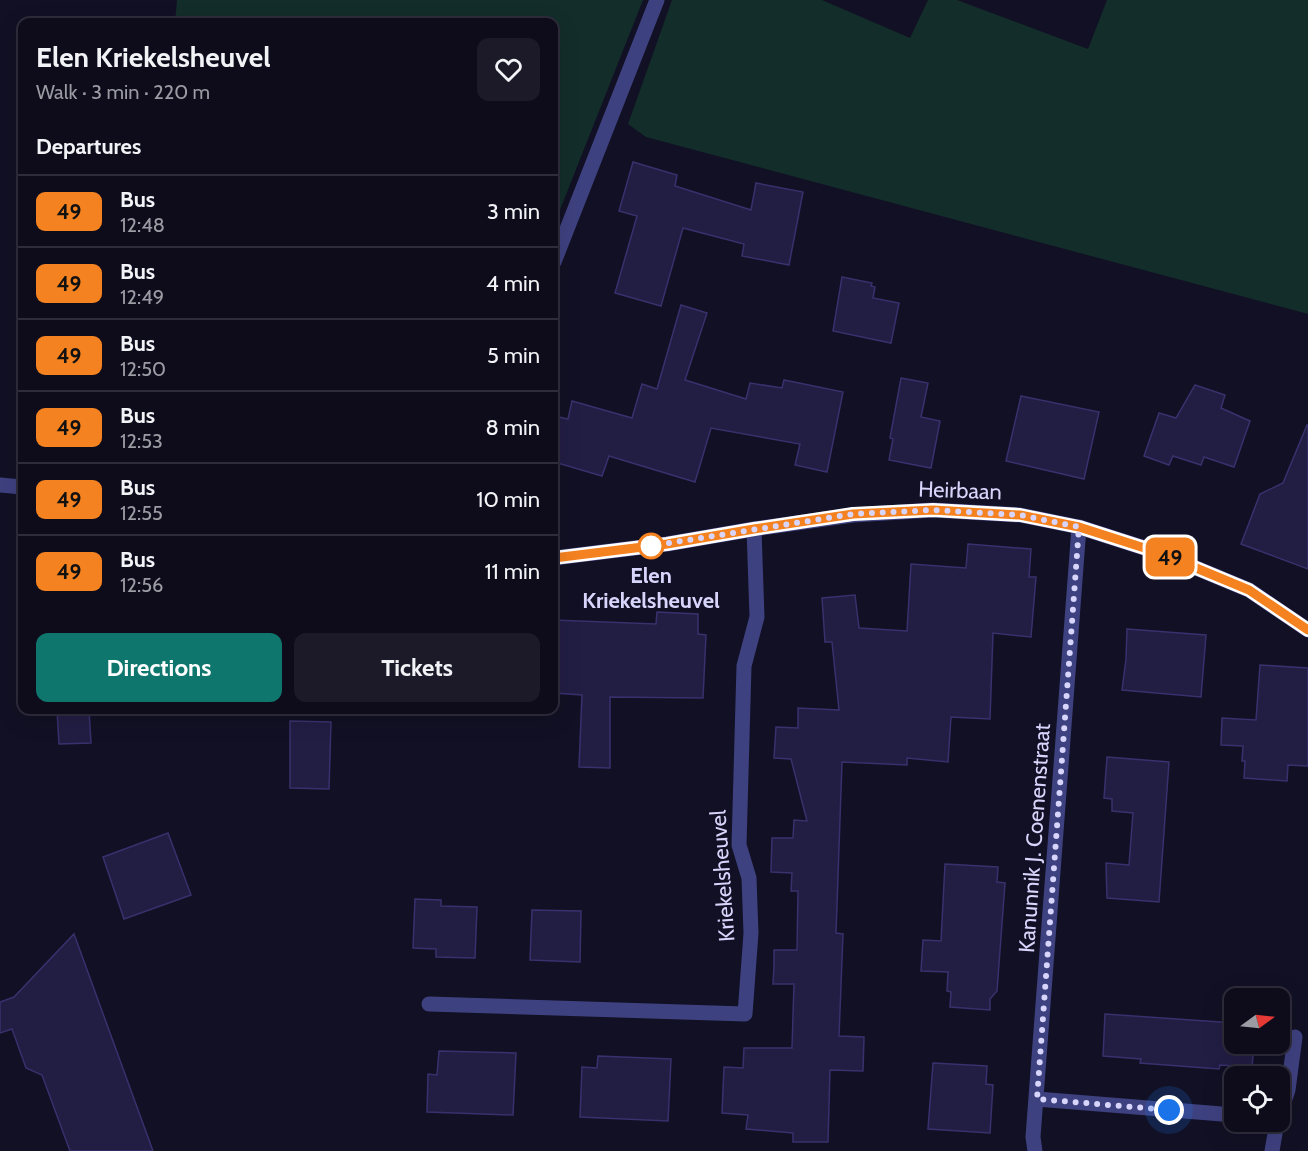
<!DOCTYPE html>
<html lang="en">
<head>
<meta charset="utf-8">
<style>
  body { margin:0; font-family:Cabin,sans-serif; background:#1c1a28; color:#f1f3f6; height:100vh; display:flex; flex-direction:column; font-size:22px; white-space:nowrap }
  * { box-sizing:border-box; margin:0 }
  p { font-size:20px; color:#9b9ba3 }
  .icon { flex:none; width:33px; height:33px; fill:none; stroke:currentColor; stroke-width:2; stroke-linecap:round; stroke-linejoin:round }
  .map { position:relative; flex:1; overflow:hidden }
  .sheet { position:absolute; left:18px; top:18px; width:540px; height:696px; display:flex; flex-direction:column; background:#0e0c1b; border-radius:12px; box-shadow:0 6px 24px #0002,0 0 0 2px #2e2c3a }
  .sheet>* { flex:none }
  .badge { padding:0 12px; border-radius:9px; font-size:21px; line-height:39px }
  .needle { width:39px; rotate:75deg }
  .buttons { position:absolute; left:1224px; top:988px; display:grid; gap:12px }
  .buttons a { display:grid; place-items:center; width:66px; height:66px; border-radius:12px; background:#0e0c1b; box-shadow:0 6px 24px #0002,0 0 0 2px #2e2c3a; font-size:30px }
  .you { position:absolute; width:30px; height:30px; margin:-15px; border:4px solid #fff; border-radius:50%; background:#1a73e8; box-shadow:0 0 0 9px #1a73e833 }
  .map>.badge { position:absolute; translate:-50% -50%; box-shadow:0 0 0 3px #fff }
  h2 { padding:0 18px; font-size:22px; line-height:54px }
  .round { display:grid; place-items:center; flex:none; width:63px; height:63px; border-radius:12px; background:#1c1a28 }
  .overview { display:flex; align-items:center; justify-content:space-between; height:102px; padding:0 18px }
  h1 { font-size:28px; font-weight:800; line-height:45px }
  .action { display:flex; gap:12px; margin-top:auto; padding:12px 18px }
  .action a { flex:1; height:69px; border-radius:12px; background:#0f766e; color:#fff; font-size:24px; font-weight:800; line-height:69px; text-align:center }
  .action a+a { background:#1c1a28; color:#f1f3f6 }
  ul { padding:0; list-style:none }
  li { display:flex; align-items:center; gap:18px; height:72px; padding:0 18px; border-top:2px solid #2e2c3a }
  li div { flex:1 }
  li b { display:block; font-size:22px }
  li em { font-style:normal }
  li .badge { min-width:66px; font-weight:700; text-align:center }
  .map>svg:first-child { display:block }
</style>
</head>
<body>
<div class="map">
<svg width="1308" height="1151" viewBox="0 0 1308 1151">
  <rect width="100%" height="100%" fill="#121024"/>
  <!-- green -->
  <g fill="#132d2a">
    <polygon points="177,0 643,0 554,225 554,22 175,22"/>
    <polygon points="672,0 822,0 910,38 928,0 957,0 1088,49 1107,0 1308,0 1308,314 646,137 628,124"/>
  </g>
  <!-- building -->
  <g fill="#221d43" stroke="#38316d" stroke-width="1.5">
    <polygon points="633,162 677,175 675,186 751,210 756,183 803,192 789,265 742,256 744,244 683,228 661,306 615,293 637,216 619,211"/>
    <polygon points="842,277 872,283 871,286 875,287 873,298 899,303 891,343 833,331"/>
    <polygon points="681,305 707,313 685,380 746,399 750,383 782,388 784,380 843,392 827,472 795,465 800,444 711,428 695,482 609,456 602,476 554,462 554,416 568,419 572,401 632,418 642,384 657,389"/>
    <polygon points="901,378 928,383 921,417 940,421 931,468 889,460 893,439 890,438"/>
    <polygon points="1195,385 1225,395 1221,408 1250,421 1234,467 1204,457 1201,465 1173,456 1169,465 1144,456 1159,413 1176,418"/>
    <polygon points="1021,396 1099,412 1084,479 1006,461"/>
    <polygon points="1307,425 1308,425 1308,569 1241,544 1260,494 1283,483"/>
    <polygon points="968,544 1031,549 1029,577 1036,577 1031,637 993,633 990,719 951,717 948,762 907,758 907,765 842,762 836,933 843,934 839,1036 864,1037 863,1071 830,1070 828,1142 793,1142 793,1133 746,1129 748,1115 722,1113 724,1067 743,1068 744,1048 792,1048 794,984 773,984 774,966 774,950 797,950 798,891 791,891 792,873 771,872 772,838 793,838 794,820 807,821 791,759 774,758 776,727 798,728 798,708 839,710 832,642 825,642 822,598 855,595 859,628 907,631 911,564 966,568"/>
    <polygon points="657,612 698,614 698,634 706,635 703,698 610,697 610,768 579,767 582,695 554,693 554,620 656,624"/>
    <polygon points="1127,629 1206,635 1201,697 1122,690 1126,659"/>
    <polygon points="1260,665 1308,668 1308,766 1288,765 1287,781 1244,778 1245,761 1242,761 1243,746 1221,745 1222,718 1256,720"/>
    <polygon points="57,710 89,710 91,743 59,744"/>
    <polygon points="290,721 331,722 329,789 290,788"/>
    <polygon points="1107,757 1169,762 1159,902 1107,898 1106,863 1129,865 1133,813 1112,811 1112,799 1104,798"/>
    <polygon points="168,833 191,895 124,919 103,857"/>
    <polygon points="945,864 998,867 997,882 1005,883 997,991 990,999 990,1010 950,1007 951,992 947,991 948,972 921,971 923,940 941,941"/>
    <polygon points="415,899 441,900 441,906 477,907 475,958 436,957 436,949 413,948"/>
    <polygon points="532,910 581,911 580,962 530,960"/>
    <polygon points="74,934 153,1151 70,1151 42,1075 26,1068 12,1029 0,1033 0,1002 14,997"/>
    <polygon points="1105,1014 1234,1023 1234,1044 1254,1044 1252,1067 1220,1065 1219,1069 1140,1063 1141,1059 1103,1056"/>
    <polygon points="439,1051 516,1053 513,1115 427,1112 428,1074 437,1075"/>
    <polygon points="598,1056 671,1059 668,1121 580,1117 582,1067 597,1068"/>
    <polygon points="933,1063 987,1066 986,1084 993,1085 990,1133 928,1129"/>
  </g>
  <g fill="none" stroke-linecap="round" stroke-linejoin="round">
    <!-- minor -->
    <g stroke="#3e417f" stroke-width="15">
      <polyline points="554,262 657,0"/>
      <polyline points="0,485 22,487"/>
      <polyline points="554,558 667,544 754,529 853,515 933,510 1020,515 1079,527 1160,553 1249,590 1308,630"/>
      <polyline points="429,1004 745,1014 751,933 749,878 739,845 744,666 757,617 754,529"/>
      <polyline points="1037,1099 1234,1115"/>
      <polyline points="1280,1114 1288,1090 1295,1037"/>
      <polyline points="1035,1151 1033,1137 1079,527"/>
      <polyline points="1272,1151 1277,1122"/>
    </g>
  </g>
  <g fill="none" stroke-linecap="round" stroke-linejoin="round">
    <!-- line casing -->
    <g stroke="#fff" stroke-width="14">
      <polyline id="line" points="554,558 667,544 754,529 853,514 933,510 1020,515 1079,527 1160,553 1249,590 1308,630"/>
    </g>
    <!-- line -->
    <use href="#line" stroke="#f58220" stroke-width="9"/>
    <!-- walk -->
    <polyline stroke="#d7d5fc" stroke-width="6" stroke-dasharray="0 10.8" points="651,546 644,547 853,514 933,510 1020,515 1079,527 1037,1099 1169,1110"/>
  </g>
  <!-- markers -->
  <circle fill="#fff" stroke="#f58220" stroke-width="3" cx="651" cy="546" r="12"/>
  <g text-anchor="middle" stroke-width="4.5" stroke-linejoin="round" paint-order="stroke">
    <!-- street labels -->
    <g font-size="22" fill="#d7d5fc" stroke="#121024">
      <text transform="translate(960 490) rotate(2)" y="8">Heirbaan</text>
      <text transform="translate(1034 838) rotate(-86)" y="8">Kanunnik J. Coenenstraat</text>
      <text transform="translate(722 876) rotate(-94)" y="8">Kriekelsheuvel</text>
    </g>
    <!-- stop labels -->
    <g font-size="22" font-weight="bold" fill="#d7d5fc" stroke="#121024">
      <text x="651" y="583">Elen<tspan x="651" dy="25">Kriekelsheuvel</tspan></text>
    </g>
  </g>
</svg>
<div class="buttons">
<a><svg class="needle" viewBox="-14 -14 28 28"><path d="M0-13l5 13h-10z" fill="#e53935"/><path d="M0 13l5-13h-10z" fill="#9b9ba3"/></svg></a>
<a><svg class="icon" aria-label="locate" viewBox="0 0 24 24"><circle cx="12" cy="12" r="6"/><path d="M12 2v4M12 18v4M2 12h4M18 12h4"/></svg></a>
</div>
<div class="you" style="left:1169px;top:1110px"></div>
<b class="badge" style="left:1170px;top:557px;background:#f58220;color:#111">49</b>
<section class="sheet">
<div class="overview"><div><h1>Elen Kriekelsheuvel</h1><p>Walk · 3 min · 220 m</p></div><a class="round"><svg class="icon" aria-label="heart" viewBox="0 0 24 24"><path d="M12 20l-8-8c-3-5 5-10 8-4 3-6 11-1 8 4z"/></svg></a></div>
<h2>Departures</h2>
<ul>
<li><span class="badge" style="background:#f58220;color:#111">49</span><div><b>Bus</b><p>12:48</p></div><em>3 min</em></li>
<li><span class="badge" style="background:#f58220;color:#111">49</span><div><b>Bus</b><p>12:49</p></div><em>4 min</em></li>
<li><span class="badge" style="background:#f58220;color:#111">49</span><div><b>Bus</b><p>12:50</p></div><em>5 min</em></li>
<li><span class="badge" style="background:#f58220;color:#111">49</span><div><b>Bus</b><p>12:53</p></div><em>8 min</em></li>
<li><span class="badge" style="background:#f58220;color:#111">49</span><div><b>Bus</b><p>12:55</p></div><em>10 min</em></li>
<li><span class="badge" style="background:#f58220;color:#111">49</span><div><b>Bus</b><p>12:56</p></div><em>11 min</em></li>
</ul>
<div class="action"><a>Directions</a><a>Tickets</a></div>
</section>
</div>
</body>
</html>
